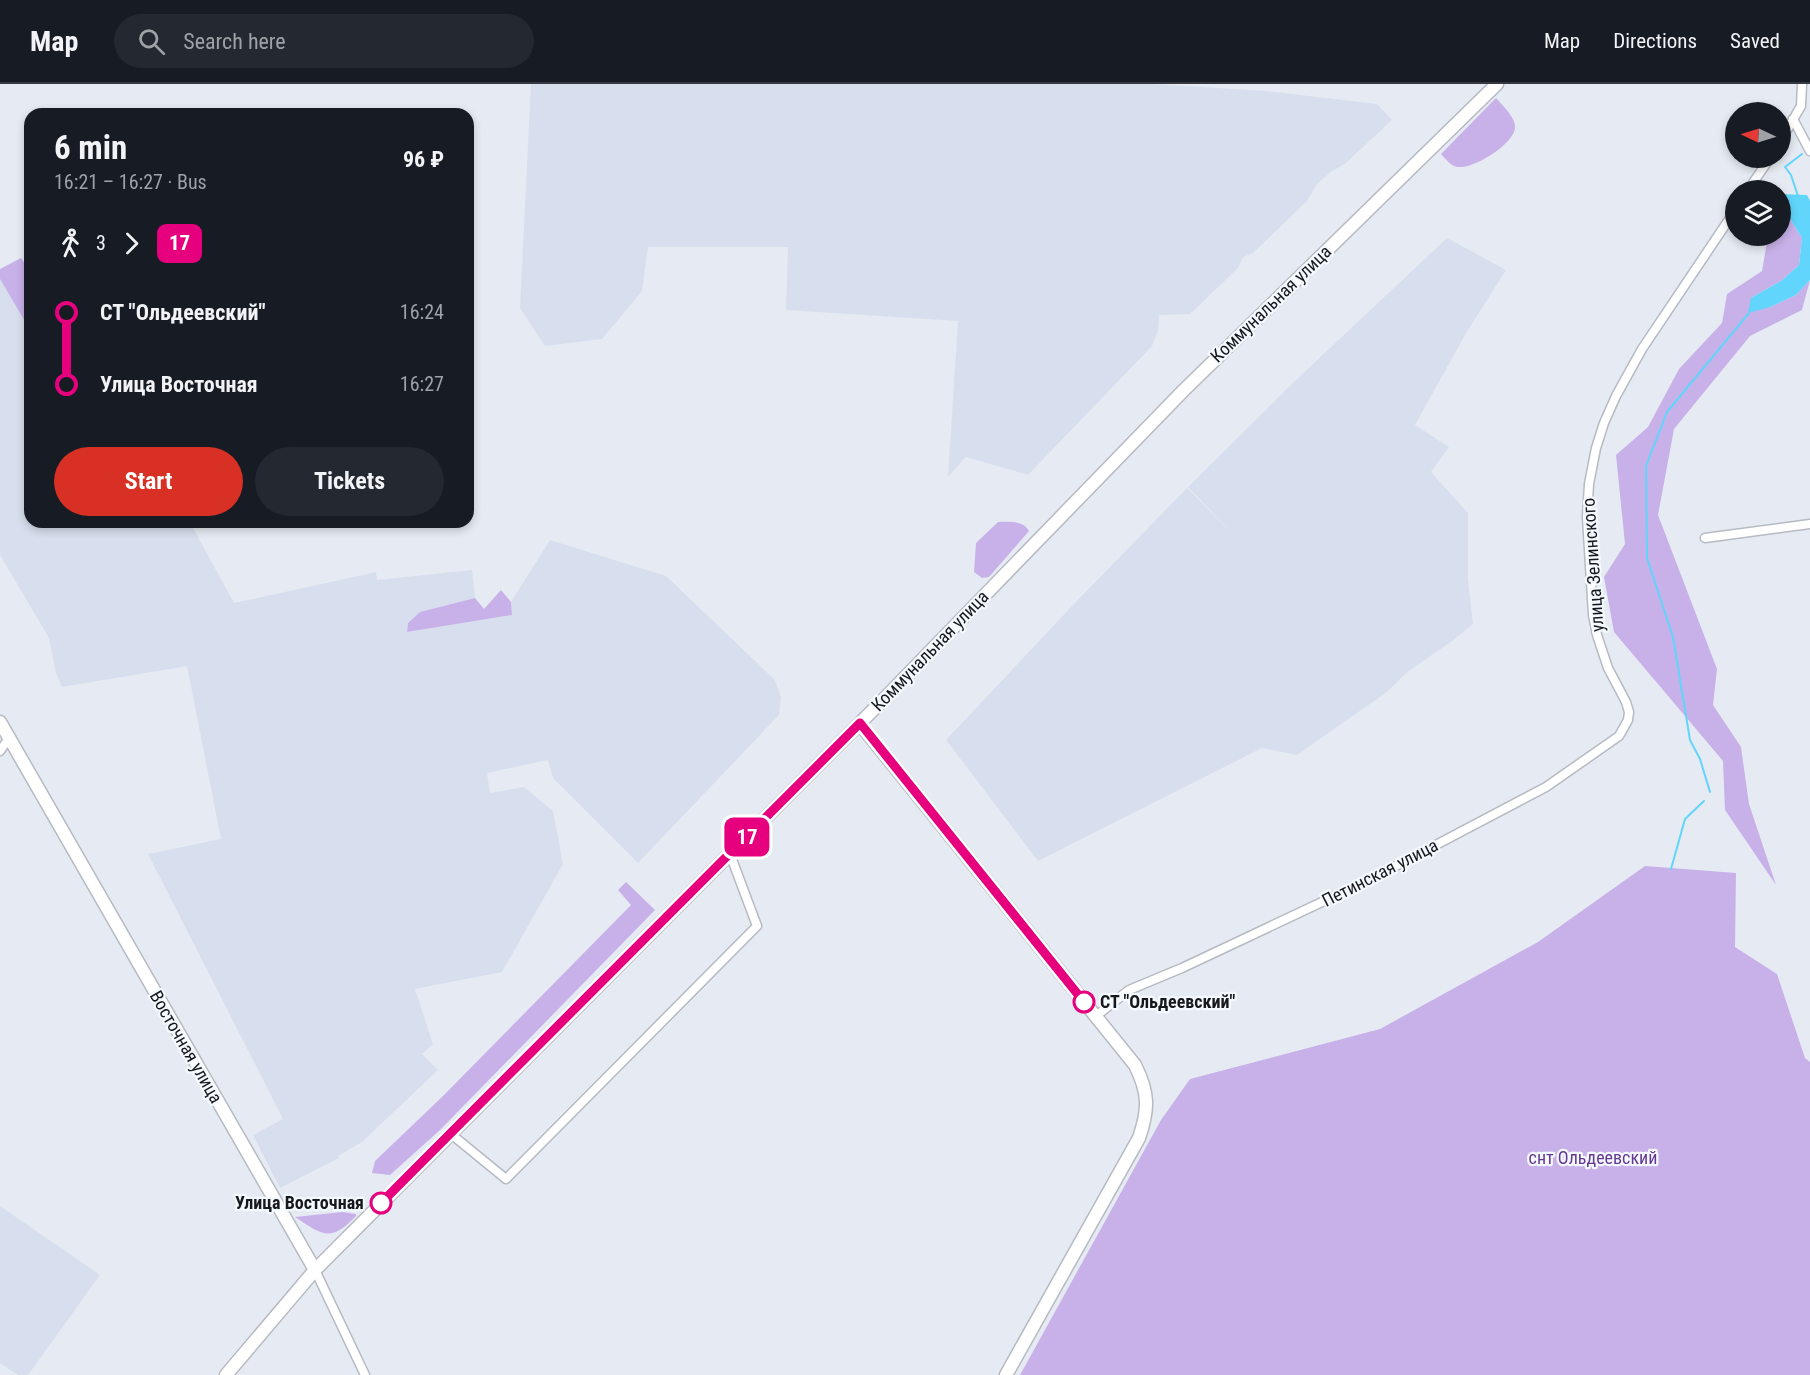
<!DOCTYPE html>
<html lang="en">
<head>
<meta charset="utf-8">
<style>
  body { margin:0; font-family:"Roboto Condensed",sans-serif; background:#242831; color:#f1f3f6; height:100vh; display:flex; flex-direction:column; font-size:22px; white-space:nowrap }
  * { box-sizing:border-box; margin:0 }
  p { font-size:20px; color:#9ea1a6 }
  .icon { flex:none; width:33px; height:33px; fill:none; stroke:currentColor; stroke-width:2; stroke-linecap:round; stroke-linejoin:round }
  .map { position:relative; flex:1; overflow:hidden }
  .drawer { position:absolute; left:24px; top:24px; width:450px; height:420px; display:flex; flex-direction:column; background:#171b24; border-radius:18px; box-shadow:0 3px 9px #0003 }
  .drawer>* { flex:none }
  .badge { padding:0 12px; border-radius:9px; font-size:21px; line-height:39px }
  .needle { width:39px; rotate:274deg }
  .buttons { position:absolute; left:1725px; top:18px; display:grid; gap:12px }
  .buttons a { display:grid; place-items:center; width:66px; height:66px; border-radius:50%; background:#171b24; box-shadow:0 3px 9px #0003; font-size:30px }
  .map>.badge { position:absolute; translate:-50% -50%; box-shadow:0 0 0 3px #fff }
  .legs { display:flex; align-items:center; gap:9px; height:66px; padding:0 30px; font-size:20px }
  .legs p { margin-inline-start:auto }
  .head { display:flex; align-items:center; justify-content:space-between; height:102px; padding:0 30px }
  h1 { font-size:33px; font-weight:700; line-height:45px }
  .cta { display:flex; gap:12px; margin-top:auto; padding:12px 30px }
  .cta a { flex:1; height:69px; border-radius:36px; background:#d93025; color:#fff; font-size:24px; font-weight:700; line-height:69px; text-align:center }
  .cta a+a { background:#242831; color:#f1f3f6 }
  ul { padding:0 30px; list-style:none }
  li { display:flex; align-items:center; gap:21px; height:72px; font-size:22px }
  li i { display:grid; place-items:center; width:9px; height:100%; margin:0 8px; background:currentColor }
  li i::after { content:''; width:15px; height:15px; margin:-8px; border:4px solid; border-radius:50%; background:#171b24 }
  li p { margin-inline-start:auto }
  li:first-child i { background:linear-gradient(#0000 50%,currentColor 0) }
  li:last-child i { background:linear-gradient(currentColor 50%,#0000 0) }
  header { display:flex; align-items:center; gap:36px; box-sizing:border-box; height:84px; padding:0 30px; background:#171b24; border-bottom:2px solid #363941 }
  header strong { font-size:28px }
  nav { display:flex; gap:33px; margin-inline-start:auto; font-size:21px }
  .search { width:420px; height:54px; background:#242831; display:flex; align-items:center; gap:15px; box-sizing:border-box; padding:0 21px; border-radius:33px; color:#9ea1a6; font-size:22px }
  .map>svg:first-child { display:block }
</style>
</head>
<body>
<header>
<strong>Map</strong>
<div class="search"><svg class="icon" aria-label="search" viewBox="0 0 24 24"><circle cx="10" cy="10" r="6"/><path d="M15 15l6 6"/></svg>Search here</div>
<nav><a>Map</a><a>Directions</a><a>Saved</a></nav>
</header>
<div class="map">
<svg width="1810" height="1291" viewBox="0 0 1810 1291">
  <rect width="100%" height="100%" fill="#e6ebf3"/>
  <!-- built -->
  <g fill="#d7dfee">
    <polygon points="531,0 1153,0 1266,7 1377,20 1392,36 1346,79 1331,88 1317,100 1307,117 1253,169 1243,173 1238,184 1190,230 1159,231 1158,247 1152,262 1028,391 966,373 948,393 958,237 786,226 788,163 648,163 642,207 602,255 545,262 520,224"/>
    <polygon points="1447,154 1506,186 1465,251 1415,341 1449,363 1431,388 1468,429 1468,495 1473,540 1452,557 1406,589 1387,608 1297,671 1262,664 1038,777 946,656 1073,521 1187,404 1234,451 1188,403 1297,295"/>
    <polygon points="0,195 30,246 30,438 190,438 234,519 376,488 377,496 472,486 475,514 420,528 408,539 407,548 512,531 511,518 550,456 666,492 775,596 781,613 779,631 638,779 553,694 548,676 487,689 490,709 524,703 553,727 563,780 502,888 415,905 433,960 422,970 438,986 362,1058 338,1072 339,1074 280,1104 253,1051 283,1035 148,770 221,755 187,582 62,603 56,589 49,554 0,471"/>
    <polygon points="0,1122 100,1191 28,1291 18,1291 0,1279"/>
  </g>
  <!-- green -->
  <g fill="#c8b1e9">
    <path d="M1496,14C1503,22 1513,31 1515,41C1518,58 1474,85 1459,83C1451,83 1446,75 1441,70Z"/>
    <polygon points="1781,126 1789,133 1802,154 1799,181 1781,197 1751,214 1770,223 1796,211 1810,196 1802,226 1750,252 1674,345 1658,431 1717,585 1713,621 1741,663 1749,720 1776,801 1725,726 1723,677 1614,548 1604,493 1625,460 1616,371 1648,343 1679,285 1722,239 1727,210 1762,187 1768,152 1780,152"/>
    <polygon points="21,174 30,187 30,246 0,195 0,185"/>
    <path d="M998,438C1010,438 1023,436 1029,447L989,493L982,494L974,488L976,459Z"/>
    <polygon points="501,506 511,518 512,531 407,548 408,539 420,528 475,514 484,525"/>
    <polygon points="1645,782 1736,789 1735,863 1777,890 1805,974 1810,978 1810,1291 1020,1291 1161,1036 1190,995 1380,945 1538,858"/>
    <polygon points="626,798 655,826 440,1046 390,1091 372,1089 375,1077 443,1012 631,821 618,806"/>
    <path d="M342,1128L356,1130V1132C331,1158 323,1152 295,1133Z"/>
  </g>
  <!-- water -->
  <polygon fill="#61d5fb" points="1781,110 1807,111 1810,117 1810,196 1796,211 1770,223 1748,229 1751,214 1781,197 1799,181 1802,154 1789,133 1781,126"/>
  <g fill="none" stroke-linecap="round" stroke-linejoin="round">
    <!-- stream -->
    <g stroke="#61d5fb" stroke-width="2">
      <polyline points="1798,112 1791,91 1785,83 1802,70"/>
      <polyline points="1710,708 1700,675 1690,656 1673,553 1647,474 1646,382 1667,328 1749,229"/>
      <polyline points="1671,785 1685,735 1704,717"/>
    </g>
    <!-- street casing -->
    <g stroke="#b6bac2" stroke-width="11">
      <g id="street">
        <polyline points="1793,35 1810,67"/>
        <polyline points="1780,58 1801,22 1802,0"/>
        <polyline points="1748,106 1770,74"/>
        <polyline points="1705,454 1810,440"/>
        <polyline points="0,667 9,654"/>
        <polyline points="1096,932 1129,906 1182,884 1375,793 1546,703 1619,652 1628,636 1629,628 1626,618 1608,584 1597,551 1593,531 1587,433 1589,400 1596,364 1604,339 1616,312 1642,265 1736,125"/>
        <polyline points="451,1050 506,1095 757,842 730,770"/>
        <polyline points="315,1186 365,1291"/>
      </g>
    </g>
    <!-- secondary casing -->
    <g stroke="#b6bac2" stroke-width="15">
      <g id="secondary">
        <polyline points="0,638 315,1186"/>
        <path d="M860,640L1135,981C1149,1009 1149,1025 1139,1054L1006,1291"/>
        <polyline points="226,1291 315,1186 883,616 1183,307 1497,0"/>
      </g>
    </g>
    <!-- street -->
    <use href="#street" stroke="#fff" stroke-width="8"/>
    <!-- secondary -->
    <use href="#secondary" stroke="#fff" stroke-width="12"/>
  </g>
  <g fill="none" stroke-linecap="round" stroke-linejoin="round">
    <!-- line-1 casing -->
    <g stroke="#fff" stroke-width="14">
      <polyline id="line-1" points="381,1119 860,639 1084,918"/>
    </g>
    <!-- line-1 -->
    <use href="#line-1" stroke="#e6007e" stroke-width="9"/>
  </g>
  <!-- markers -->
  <g fill="#fff" stroke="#e6007e" stroke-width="3">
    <circle cx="1084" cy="918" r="10"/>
    <circle cx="381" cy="1119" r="10"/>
  </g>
  <g text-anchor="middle" stroke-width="4.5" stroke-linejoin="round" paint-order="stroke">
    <!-- street labels -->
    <g font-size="18" fill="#16181b" stroke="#f4f8ff">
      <text transform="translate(1271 220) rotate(-44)" y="6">Коммунальная улица</text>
      <text transform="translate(1593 481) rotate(-94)" y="6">улица Зелинского</text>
      <text transform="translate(930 567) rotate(-46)" y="6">Коммунальная улица</text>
      <text transform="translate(1380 789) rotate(-27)" y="6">Петинская улица</text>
      <text transform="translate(186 963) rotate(60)" y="6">Восточная улица</text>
    </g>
    <!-- stop labels -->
    <g font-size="18" font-weight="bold" fill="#16181b" stroke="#f4f8ff" text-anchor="start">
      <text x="1100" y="924">СТ "Ольдеевский"</text>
      <text x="364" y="1125" text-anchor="end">Улица Восточная</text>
    </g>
    <!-- park labels -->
    <g font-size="18" fill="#653894" stroke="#f4f8ff">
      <text x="1593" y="1080">снт Ольдеевский</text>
    </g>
  </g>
</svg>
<div class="buttons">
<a><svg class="needle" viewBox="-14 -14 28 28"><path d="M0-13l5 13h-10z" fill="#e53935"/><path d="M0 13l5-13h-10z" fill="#9ea1a6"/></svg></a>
<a><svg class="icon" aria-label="layers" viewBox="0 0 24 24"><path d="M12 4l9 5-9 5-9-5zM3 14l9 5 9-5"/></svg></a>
</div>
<b class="badge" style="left:747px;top:753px;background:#e6007e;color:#fff">17</b>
<section class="drawer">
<div class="head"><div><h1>6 min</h1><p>16:21 – 16:27 · Bus</p></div><b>96 ₽</b></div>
<div class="legs"><svg class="icon" aria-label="walk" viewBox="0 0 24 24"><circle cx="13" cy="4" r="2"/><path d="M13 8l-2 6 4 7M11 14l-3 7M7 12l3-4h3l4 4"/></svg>3<svg class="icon" aria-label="forward" viewBox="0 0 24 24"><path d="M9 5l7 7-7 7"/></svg><b class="badge" style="background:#e6007e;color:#fff">17</b></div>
<ul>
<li><i style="color:#e6007e"></i><b>СТ &quot;Ольдеевский&quot;</b><p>16:24</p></li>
<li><i style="color:#e6007e"></i><b>Улица Восточная</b><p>16:27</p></li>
</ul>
<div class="cta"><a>Start</a><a>Tickets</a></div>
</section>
</div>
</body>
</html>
